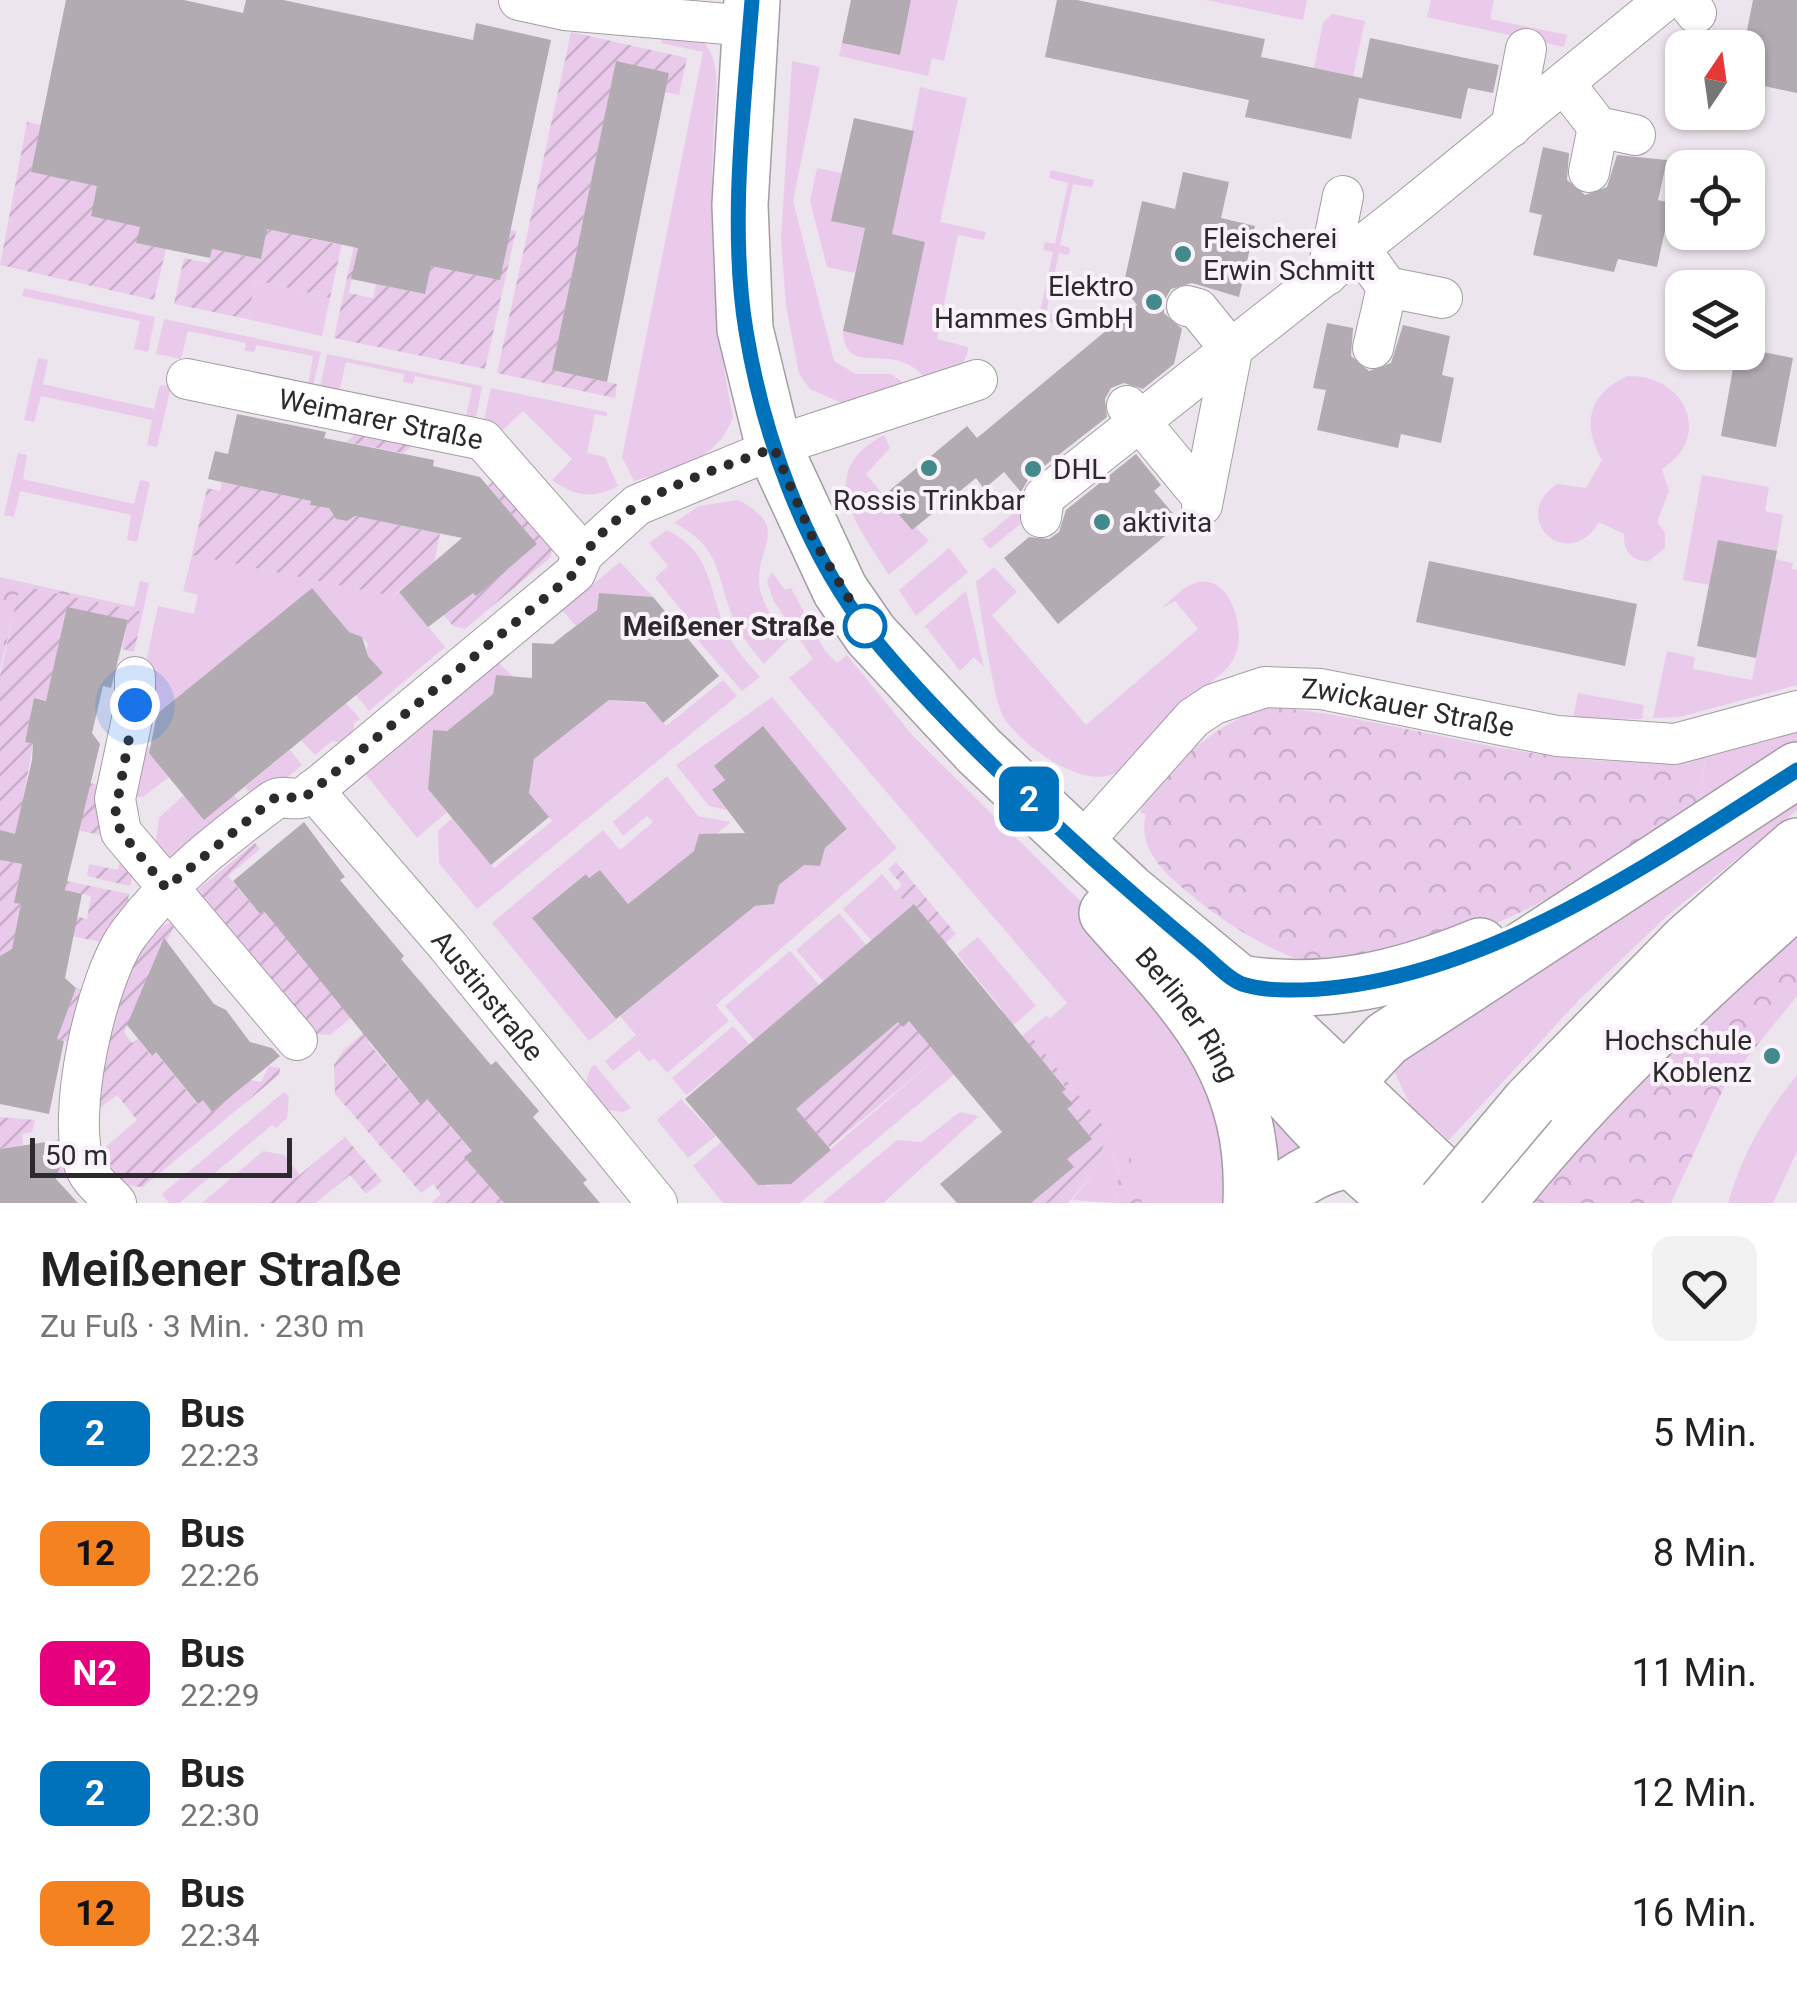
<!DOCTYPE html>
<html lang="de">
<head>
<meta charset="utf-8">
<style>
  body { margin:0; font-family:Roboto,sans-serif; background:#f2f2f2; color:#222; height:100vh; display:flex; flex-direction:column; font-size:38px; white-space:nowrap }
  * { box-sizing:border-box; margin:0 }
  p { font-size:32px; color:#767676 }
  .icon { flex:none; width:55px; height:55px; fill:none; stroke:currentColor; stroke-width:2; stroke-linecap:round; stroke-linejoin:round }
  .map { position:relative; height:1203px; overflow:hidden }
  .details { display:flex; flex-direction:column; background:#fff; flex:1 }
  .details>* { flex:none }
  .badge { padding:0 20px; border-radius:15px; font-size:35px; line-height:65px }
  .needle { width:65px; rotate:13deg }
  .controls { position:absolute; left:1665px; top:30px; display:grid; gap:20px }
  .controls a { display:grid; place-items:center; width:100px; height:100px; border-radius:20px; background:#fff; box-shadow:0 2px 8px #0004; font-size:50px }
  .scale { position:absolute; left:30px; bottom:25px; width:262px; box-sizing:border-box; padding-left:10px; border:5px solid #2d2a2d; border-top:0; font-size:28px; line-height:35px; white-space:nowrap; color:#2d2a2d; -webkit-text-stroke:8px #faf2fa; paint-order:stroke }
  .you { position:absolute; width:50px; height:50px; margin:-25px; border:8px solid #fff; border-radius:50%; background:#1a73e8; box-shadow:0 0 0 15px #1a73e833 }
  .map>.badge { position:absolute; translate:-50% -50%; box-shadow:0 0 0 5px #fff }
  .round { display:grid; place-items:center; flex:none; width:105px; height:105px; border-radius:20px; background:#f2f2f2 }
  .overview { display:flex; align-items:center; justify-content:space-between; height:170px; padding:0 40px }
  h1 { font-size:48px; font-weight:600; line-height:75px }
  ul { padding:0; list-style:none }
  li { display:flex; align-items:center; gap:30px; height:120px; padding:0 40px }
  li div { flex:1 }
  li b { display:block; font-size:38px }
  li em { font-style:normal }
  li .badge { min-width:110px; font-weight:700; text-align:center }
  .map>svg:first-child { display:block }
</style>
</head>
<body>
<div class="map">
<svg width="1797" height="1203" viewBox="0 0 1797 1203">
  <defs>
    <pattern id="forest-crowns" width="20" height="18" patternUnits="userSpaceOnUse" patternTransform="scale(2.5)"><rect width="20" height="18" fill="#eacaea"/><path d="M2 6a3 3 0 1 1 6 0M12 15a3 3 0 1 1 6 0" fill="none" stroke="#c9aec9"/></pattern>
    <pattern id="garden-furrows" width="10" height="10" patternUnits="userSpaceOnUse" patternTransform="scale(2.5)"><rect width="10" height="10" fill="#eacaea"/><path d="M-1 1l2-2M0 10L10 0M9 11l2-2" fill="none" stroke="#c9aec9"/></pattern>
  </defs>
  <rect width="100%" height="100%" fill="#ede5ed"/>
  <!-- green -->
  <g fill="#eacaea">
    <polygon points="911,0 958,0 944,61 932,58 928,76 839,56 842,43 900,55"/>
    <polygon points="1206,0 1307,0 1303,20"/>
    <polygon points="1431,0 1494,0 1490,19 1567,35 1564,47 1427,17"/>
    <polygon points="1332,14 1365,21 1353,76 1314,68 1323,23"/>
    <path d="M663,32L700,37C723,61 716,94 714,125C709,230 712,313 733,417C717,462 675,469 634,481L622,457L703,52L661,43Z"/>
    <polygon points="792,61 820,67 793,201 834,361 856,374 891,374 911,388 846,405 810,389 799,374 786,306 781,239"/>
    <path d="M920,87L967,98L940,222L986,232L984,240L958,235L937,339L968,347C967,369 947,375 929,384C897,334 845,383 843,331L903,344L925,242L892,234Z"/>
    <polygon points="817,168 842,173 832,221 865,228 855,273 827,267 810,201"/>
    <polygon points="1051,170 1094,180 1092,187 1073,184 1060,245 1070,248 1069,255 1059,253 1046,313 1064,317 1062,325 1021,317 1022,309 1040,312 1053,252 1043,250 1045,242 1055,244 1068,183 1049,178"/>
    <polygon points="256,280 330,298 322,336 247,319"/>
    <polygon points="24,288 155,317 148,352 134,349 140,321 22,296"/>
    <polygon points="164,319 321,352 313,386 308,385 313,356 257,345 254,352 245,351 246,343 188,331 181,359 156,354"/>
    <polygon points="327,354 482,386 476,418 466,416 472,388 415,376 413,384 403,382 404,374 346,362 339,392 320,387"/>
    <polygon points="38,358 48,360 43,384 154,409 160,385 171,387 157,447 147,445 152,420 41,396 34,422 24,420"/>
    <path d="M1627,376C1685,374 1714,436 1662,469L1669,491L1657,522L1665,533V548L1649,561C1632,562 1623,551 1624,534L1599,522C1568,575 1507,517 1557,484L1586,488L1602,460C1581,424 1589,394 1627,376Z"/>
    <path d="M491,388L607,412V416L595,414L587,453L605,457L618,486C593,499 576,497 552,480L572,459L523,411L503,430L484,420Z"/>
    <path d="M884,435L890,448L866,474L912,530L916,527L929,541L889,575C856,524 814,472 884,435Z"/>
    <polygon points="18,453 27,455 23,479 134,504 140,480 150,482 137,542 127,540 131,515 20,491 14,517 4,515"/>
    <polygon points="1702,475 1769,487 1765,511 1783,515 1777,551 1718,540 1709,585 1683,580"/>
    <path d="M738,500C791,527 757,546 759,582C760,601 776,625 789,638L764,664C754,652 744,640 737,626C715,582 726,549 674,523L699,506Z"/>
    <polygon points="1028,501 1036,511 990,549 982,539"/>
    <path d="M667,530C711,552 708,585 724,626C732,646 746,661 760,677L742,691L688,629L693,624L655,578L668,566L649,543Z"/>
    <polygon points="949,548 968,572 916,616 899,590"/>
    <polygon points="192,555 392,596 399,592 445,647 369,711 356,695 382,673 366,652 368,644 362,637 352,637 311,589 153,718 147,744 169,777 143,797 128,797 140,691 158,606 194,614 198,595 183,591"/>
    <polygon points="1775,559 1793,563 1792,569 1797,570 1797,685 1680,717 1653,718 1667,651 1695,657 1693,669 1752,680"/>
    <polygon points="620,562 653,597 599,593 597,610 576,626 562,610"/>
    <path d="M994,567L1017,592L992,615L1086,725L1198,629L1175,601L1161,609C1171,600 1184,585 1198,582C1231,576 1244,627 1237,651C1229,679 1189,691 1171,712C1154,730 1139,755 1120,770C1088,795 1021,745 1004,718C994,703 980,606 976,582Z"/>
    <polygon points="772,572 785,590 791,588 825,651 837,663 847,655 913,736 1146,966 1214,1066 1230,1203 1142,1203 1128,1148 1113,1152 1119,1176 1115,1203 1072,1200 1094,1173 1108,1132 1031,1036 1067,1003 789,678 813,659 773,600 767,581"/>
    <polygon points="966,591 984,667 974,657 960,671 925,626"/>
    <polygon points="490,655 514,677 496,675 493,694 447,731 433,731 428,789 447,812 417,838 358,765"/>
    <polygon points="723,680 737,696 477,909 439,863 438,831 452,818 494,868 552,821 529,793 534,759 609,700 645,703 666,726"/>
    <polygon points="1578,693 1644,705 1642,719 1573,718"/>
    <polygon points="772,697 897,848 716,1005 729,1021 667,1073 654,1058 649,1062 639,1050 613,1071 605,1061 636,1035 620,1016 755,906 774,904 779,885 804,865 820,866 825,848 847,830 763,727 714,766 725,780 712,791 727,810 709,806 676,765"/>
    <polygon points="346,703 360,719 354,723 353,737 345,743 332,741 315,755 301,740"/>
    <polygon points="1797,728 1797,747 1698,810 1706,753"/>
    <polygon points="290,750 302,765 258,802 245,787"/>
    <polygon points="667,776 698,816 731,822 716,834 700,834 694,851 628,904 600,870 589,878 586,874 532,918 616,1020 589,1041 492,923 603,830 620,850 653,822 647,816 623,836 613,822"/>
    <polygon points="1797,790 1797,810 1668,915 1580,999 1449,1140 1410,1105 1394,1071 1404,1049"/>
    <polygon points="184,795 234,795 247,811 179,866 155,848 159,818"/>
    <polygon points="882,874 910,908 872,941 843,909"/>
    <polygon points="839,913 867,946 824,982 796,950"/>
    <polygon points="978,937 1036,1006 800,1203 723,1203 693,1166 721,1142 755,1181 759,1178 766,1186 791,1183 939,1056 1002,1009 957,954"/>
    <polygon points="790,951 820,986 755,1041 725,1006"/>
    <polygon points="733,1026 750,1045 686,1095 672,1078"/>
    <path d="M594,1064L631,1108L623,1112L601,1109C589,1094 580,1081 594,1064Z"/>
    <path d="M1797,1075V1151L1773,1203H1728C1742,1155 1765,1114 1797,1075Z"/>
    <polygon points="284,1092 289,1096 287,1118 276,1128 272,1125 179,1203 169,1203 162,1194"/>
    <polygon points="1260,1097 1313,1149 1266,1180"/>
    <polygon points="681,1099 716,1136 688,1158 657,1120"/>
    <polygon points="960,1112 979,1116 883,1203 822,1203 897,1140 921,1142"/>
    <polygon points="263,1151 284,1155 300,1175 266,1203 202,1203"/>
  </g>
  <!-- forest -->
  <g fill="url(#forest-crowns)">
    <polygon points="0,577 134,607 140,581 149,583 143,612 21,585 0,669"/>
    <path d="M1270,707C1404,717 1576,785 1706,753L1698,810C1597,872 1495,939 1377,961C1363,964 1345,971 1332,968C1284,961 1234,929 1197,900C1171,879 1136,852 1146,815L1140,812C1157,772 1227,715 1270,707Z"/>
    <polygon points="1797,922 1797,996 1725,1085 1671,1203 1534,1203 1581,1146 1575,1140"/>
    <polygon points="1128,1147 1142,1203 1115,1203 1119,1176 1113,1151"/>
  </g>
  <!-- garden -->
  <g fill="url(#garden-furrows)">
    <polygon points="571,32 687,58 679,95 665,92 669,73 616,62 552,370 617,384 615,398 497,373"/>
    <polygon points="27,122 41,125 31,172 56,177 100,171 140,227 137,243 161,248 178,198 154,300 0,265"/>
    <polygon points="347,197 352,198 330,298 256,280 247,319 174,304 184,258 209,263 212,249 261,259 270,214 311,223 308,238 336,244"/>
    <polygon points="510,230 516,231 485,369 334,338 354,245 358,246 349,293 373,298 376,284 424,294 434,249"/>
    <polygon points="363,425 414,445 403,453 347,442"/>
    <polygon points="501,474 553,535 551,557 465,629 453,626 413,580 392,596 192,555 207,488 220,491 222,482 311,501 310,505 328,507 336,519 347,521 355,516 434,532 443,517 434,564 537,544 488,486"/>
    <polygon points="20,585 143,612 134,652 122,649 128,620 67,608 49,701 34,698 25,742 33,744 23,799 84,811 90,783 106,787 110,837 33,821 30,837 2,831 0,840 0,676"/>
    <polygon points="255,843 260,849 228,876 260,914 275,902 384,991 330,1035 306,1033 191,895"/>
    <polygon points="121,856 133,876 130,886 87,876 89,864 118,870"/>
    <polygon points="0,860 32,866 29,882 18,881 15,903 87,919 91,896 65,890 67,881 129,894 128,899 135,900 101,942 62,934 0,956"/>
    <polygon points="896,862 956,934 946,943 915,905 910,908 896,891 902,885 888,869"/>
    <path d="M176,922L124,1032L132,1043L138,1039L151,1056L156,1052L197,1104L203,1100L212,1112L250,1080L261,1082L269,1066L280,1068L279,1075L143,1187L120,1185L108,1170L102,1150L137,1120L117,1095L95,1112C105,1069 121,925 176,922Z"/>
    <polygon points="421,981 428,991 368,1042 420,1104 427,1099 505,1190 499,1197 504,1203 431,1203 441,1194 433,1184 421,1193 335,1094 334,1065 343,1051"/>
    <polygon points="76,988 85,991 75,1043 0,1027 0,1014 64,1020"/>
    <polygon points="1046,1016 1050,1018 1031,1036 1108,1132 1094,1173 1068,1203 1031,1203 1073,1168 1067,1159 1092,1139 1067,1108 1072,1104 1062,1092 1066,1088 1026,1041 970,1079"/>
    <polygon points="909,1021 939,1056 829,1147 807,1122 788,1110 804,1102 898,1022"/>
    <polygon points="0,1117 35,1120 32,1132 22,1134 23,1145 0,1149"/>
    <polygon points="70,1137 72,1170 56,1178 60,1167 50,1163 46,1142"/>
    <polygon points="345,1137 382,1181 366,1194 350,1175 316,1203 266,1203"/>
  </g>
  <!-- building -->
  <g fill="#b2abb2">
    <polygon points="66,0 184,0 243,13 246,0 283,0 473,40 476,23 551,40 500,280 431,266 425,294 351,279 358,248 267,229 261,259 212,249 210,258 136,243 140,227 91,216 97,186 31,172"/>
    <polygon points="851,0 911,0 900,55 842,43"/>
    <polygon points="1057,0 1077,0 1265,39 1261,57 1362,78 1370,38 1499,65 1493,93 1468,88 1461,119 1359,98 1351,139 1245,117 1249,100 1045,57"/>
    <polygon points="1753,0 1797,0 1797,93 1750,83 1758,43 1745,40"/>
    <polygon points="616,61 669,73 607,382 552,370"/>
    <polygon points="854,118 914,131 892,234 925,242 903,345 843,331 865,228 831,221"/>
    <polygon points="1543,147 1569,153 1567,180 1585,195 1607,187 1617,155 1667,160 1658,200 1671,203 1657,267 1618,259 1614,272 1533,255 1542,215 1529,212"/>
    <polygon points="1183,172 1229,182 1221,218 1255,226 1239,297 1192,283 1171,289 1164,301 1164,313 1182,329 1174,364 1143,389 1124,383 1111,388 1105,399 1107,417 1029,478 1021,492 1004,472 984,489 976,478 912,530 883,496 967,426 977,438 1137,305 1123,287 1142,201 1175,209"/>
    <polygon points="1327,323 1353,328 1351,356 1369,371 1391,363 1403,325 1450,336 1442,375 1454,378 1441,443 1401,434 1398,448 1317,430 1326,390 1313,388"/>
    <polygon points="1748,349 1793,358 1776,447 1721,436 1734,363 1740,364 1741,352"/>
    <polygon points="237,414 326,432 324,438 434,460 433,466 480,477 537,544 476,596 473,593 428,627 399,592 462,538 355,516 347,521 336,519 329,508 310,505 311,501 208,479 215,451 228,454"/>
    <polygon points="1136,454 1161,485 1154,491 1181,523 1058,624 1004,558 1029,537 1049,539 1059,532 1066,510"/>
    <polygon points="1718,540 1777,551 1756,658 1697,646"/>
    <polygon points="1429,561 1637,604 1625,666 1416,622"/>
    <polygon points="312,588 349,632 362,637 368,656 383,673 204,820 149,753 157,714"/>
    <polygon points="599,593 653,597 719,676 663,723 645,702 609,700 534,759 529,793 549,817 491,865 428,789 433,730 447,731 493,694 496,675 532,678 532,643 553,644 564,635 597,610"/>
    <polygon points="67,607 128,620 111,688 103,686 92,733 100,744 65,890 82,894 65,978 76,988 57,1039 64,1041 49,1114 0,1104 0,956 12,949 21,904 14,903 22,864 0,860 0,830 15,834 32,760 33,744 25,742 34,698 46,701"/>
    <polygon points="763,726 847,829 825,848 820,866 804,865 779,885 774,904 755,906 616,1019 532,918 586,874 589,878 600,870 628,904 694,851 699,834 745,833 712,790 725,780 714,766"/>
    <polygon points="304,822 345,877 340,880 404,956 401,959 491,1065 496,1061 539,1111 533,1117 587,1180 583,1183 600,1203 504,1203 464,1157 472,1151 454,1130 427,1099 421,1105 264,911 260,914 233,881"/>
    <polygon points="914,904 1066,1089 1062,1092 1073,1104 1067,1108 1092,1139 1067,1159 1074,1167 1031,1203 957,1203 940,1184 1002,1132 909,1021 903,1027 898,1022 796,1109 831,1150 791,1184 758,1185 685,1099"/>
    <polygon points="164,938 214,1004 226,1010 250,1042 272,1048 280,1056 212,1112 203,1100 198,1104 156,1052 152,1056 127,1025"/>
    <polygon points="46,1142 50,1163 60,1167 56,1179 78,1203 0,1203 0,1149"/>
  </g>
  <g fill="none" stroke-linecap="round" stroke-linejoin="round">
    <!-- street casing -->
    <g stroke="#a49da4" stroke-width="42">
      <g id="street">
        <polyline points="519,0 565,10 750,26"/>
        <polyline points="1686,0 1696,13"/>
        <polyline points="1564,83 1598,127 1635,135"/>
        <polyline points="1511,127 1526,49"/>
        <polyline points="1589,172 1598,127"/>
        <polyline points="1360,249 1387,287 1442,298"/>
        <polyline points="1327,275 1343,196"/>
        <polyline points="1187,306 1198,309 1232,351 1202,505"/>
        <polyline points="1373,348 1387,287"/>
        <path id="s1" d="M187,379L483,440L583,554"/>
        <polyline points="1127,406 1203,498"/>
        <polyline points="1041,517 1044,497 1409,209 1665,0"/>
        <polyline points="135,677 135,705 115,799 121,832 297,1040"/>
        <path id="s2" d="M313,790L447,945L657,1203"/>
        <path id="s3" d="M1079,846L1193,718L1214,704L1265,687L1321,689L1557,736L1675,744L1797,711"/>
        <path d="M116,1203C106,1191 93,1184 86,1169C64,1119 97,974 130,932C169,880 220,840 271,802C281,794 289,800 300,798C309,796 318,786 325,781L575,573L583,554L637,505L803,437L977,380"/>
      </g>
    </g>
    <!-- secondary casing -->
    <g stroke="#a49da4" stroke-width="58">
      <g id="secondary">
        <polyline points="752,0 740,205 745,329 774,448 840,590 871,635 979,751 1129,892 1239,983 1472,1203"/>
        <path id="s4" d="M1107,913C1188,1005 1257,1068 1251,1203"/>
        <path d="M1198,982C1264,1067 1317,1135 1402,1203"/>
        <path d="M1239,983C1325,997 1400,979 1480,946"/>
        <polyline points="1530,1102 1688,941 1797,846"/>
        <polyline points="1346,1158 1351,1087 1357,1070 1386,1039 1797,770"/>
        <path d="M1268,1203C1302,1174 1332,1157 1377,1159"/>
        <path d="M1497,1203C1585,1091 1691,993 1797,899"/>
      </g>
    </g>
    <!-- street -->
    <use href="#street" stroke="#fff" stroke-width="40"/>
    <!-- secondary -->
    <use href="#secondary" stroke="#fff" stroke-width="55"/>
    <!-- secondary-bridge casing -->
    <g stroke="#a49da4" stroke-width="58" stroke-linecap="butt">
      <polyline id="secondary-bridge" points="1445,1203 1530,1102"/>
    </g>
    <!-- secondary-bridge -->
    <use href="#secondary-bridge" stroke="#fff" stroke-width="55"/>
  </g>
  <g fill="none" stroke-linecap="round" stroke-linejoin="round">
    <!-- line casing -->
    <g stroke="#fff" stroke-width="22">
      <path id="line" d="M752,0C744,102 729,230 746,331C763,435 804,551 871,635C936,715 1015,788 1091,857C1127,889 1163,920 1200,951C1212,961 1227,978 1242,984C1255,988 1273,990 1286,990C1468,992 1649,864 1797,770"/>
    </g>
    <!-- line -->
    <use href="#line" stroke="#0072bc" stroke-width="15"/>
    <!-- walk -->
    <path stroke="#2d2a2d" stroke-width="10" stroke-dasharray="0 18" d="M135,705L115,815L121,832L166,888L276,797L304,798L575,573C606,499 707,474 774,448L813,539L871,635L865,626"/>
  </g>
  <!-- markers -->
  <g fill="#428a8b" stroke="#faf2fa" stroke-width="4">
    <circle cx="1183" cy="254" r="10"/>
    <circle cx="1154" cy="302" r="10"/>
    <circle cx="929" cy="468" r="10"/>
    <circle cx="1033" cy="469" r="10"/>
    <circle cx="1102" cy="522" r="10"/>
    <circle cx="1772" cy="1056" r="10"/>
  </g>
  <circle fill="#fff" stroke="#0072bc" stroke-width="5" cx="865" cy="626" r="20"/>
  <g text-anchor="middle" stroke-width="8" stroke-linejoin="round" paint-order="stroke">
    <!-- poi labels -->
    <g font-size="28" fill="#2d2a2d" stroke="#faf2fa" text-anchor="start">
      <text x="1203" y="248">Fleischerei<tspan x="1203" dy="32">Erwin Schmitt</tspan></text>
      <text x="1134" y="296" text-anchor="end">Elektro<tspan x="1134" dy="32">Hammes GmbH</tspan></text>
      <text x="1053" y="479">DHL</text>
      <text x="929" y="510" text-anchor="middle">Rossis Trinkbar</text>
      <text x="1122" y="532">aktivita</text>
      <text x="1752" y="1050" text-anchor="end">Hochschule<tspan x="1752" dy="32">Koblenz</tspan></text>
    </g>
    <!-- street labels -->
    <g font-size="28" fill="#2d2a2d" stroke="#faf2fa">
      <text dy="10" stroke="none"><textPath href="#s1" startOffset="198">Weimarer Straße</textPath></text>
      <text dy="10" stroke="none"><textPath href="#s3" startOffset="395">Zwickauer Straße</textPath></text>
      <text dy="10" stroke="none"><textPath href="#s2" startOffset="270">Austinstraße</textPath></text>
      <text dy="10" stroke="none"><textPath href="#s4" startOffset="130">Berliner Ring</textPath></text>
    </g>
    <!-- stop labels -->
    <g font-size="28" font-weight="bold" fill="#2d2a2d" stroke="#faf2fa" text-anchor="end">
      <text x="835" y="636">Meißener Straße</text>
    </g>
  </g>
</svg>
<div class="controls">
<a><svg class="needle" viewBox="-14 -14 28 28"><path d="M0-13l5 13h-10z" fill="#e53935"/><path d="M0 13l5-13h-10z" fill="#767676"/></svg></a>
<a><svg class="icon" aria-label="locate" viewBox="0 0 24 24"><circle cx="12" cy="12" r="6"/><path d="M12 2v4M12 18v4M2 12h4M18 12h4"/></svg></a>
<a><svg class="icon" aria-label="layers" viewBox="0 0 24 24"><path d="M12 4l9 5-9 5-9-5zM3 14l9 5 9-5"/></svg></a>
</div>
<div class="scale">50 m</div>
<div class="you" style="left:135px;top:705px"></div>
<b class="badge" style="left:1029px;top:799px;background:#0072bc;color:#fff">2</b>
</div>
<section class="details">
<div class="overview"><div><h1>Meißener Straße</h1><p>Zu Fuß · 3 Min. · 230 m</p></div><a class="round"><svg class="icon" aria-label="heart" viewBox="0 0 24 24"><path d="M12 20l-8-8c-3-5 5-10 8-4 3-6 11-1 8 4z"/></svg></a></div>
<ul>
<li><span class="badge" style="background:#0072bc;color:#fff">2</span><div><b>Bus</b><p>22:23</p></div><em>5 Min.</em></li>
<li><span class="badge" style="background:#f58220;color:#111">12</span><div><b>Bus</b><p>22:26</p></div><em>8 Min.</em></li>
<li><span class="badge" style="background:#e6007e;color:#fff">N2</span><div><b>Bus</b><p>22:29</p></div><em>11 Min.</em></li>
<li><span class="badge" style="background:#0072bc;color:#fff">2</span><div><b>Bus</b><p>22:30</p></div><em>12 Min.</em></li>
<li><span class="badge" style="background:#f58220;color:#111">12</span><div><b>Bus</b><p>22:34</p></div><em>16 Min.</em></li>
</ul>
</section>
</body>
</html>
